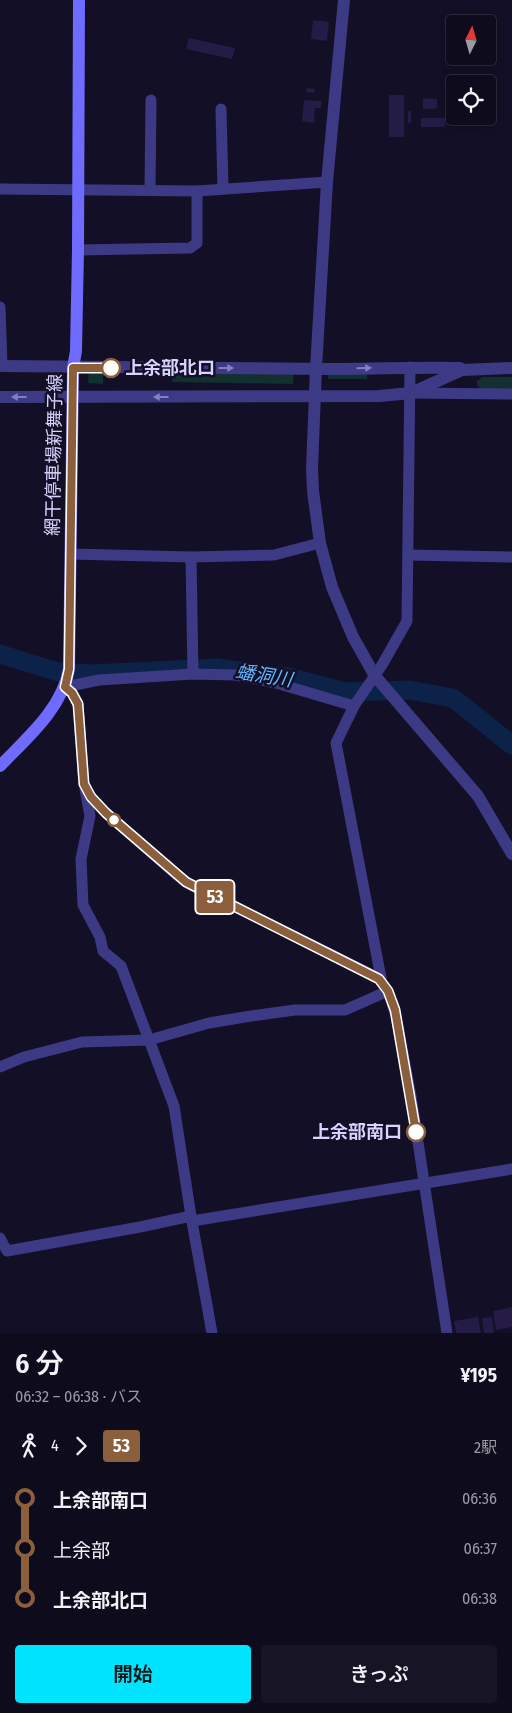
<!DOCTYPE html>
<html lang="ja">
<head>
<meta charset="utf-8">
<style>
  body { margin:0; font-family:"Fira Sans Condensed","Noto Sans JP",sans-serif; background:#171425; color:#f1f3f6; height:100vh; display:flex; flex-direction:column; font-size:19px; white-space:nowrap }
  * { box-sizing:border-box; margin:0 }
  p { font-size:16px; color:#9b9ba3 }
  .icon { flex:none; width:28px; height:28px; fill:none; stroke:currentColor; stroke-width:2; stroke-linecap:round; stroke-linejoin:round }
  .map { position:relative; height:1333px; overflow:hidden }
  .drawer { display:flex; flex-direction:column; background:#0e0b1c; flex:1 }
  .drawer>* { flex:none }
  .badge { padding:0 10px; border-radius:4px; font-size:18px; line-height:32px }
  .needle { width:32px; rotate:5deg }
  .controls { position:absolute; left:446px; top:15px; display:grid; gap:10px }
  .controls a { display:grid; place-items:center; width:50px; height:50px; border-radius:5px; background:#0e0b1c; box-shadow:0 2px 8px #0003,0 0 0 1px #2e2b3b; font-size:25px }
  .map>.badge { position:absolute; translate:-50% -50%; box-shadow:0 0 0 2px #fff }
  .legs { display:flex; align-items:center; gap:8px; height:55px; padding:0 15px; font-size:16px }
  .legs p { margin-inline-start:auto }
  .headline { display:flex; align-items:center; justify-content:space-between; height:85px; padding:0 15px }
  h1 { font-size:28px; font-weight:600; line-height:38px }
  .button { display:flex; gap:10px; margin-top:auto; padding:10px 15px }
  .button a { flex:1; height:58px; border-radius:5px; background:#00e5ff; color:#111; font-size:20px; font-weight:600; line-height:58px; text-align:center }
  .button a+a { background:#171425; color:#f1f3f6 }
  ul { padding:0 15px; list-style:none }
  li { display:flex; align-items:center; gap:18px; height:50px; font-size:19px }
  li i { display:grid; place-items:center; width:8px; height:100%; margin:0 6px; background:currentColor }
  li i::after { content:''; width:12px; height:12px; margin:-6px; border:4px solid; border-radius:50%; background:#0e0b1c }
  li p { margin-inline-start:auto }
  li:first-child i { background:linear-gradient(#0000 50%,currentColor 0) }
  li:last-child i { background:linear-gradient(currentColor 50%,#0000 0) }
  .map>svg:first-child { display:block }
</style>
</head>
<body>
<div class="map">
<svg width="512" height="1333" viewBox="0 0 512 1333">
  <rect width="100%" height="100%" fill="#130f26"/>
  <!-- green -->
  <g fill="#12302f">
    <polygon points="173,366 294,368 293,384 172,382"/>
    <polygon points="89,368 103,369 103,384 88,383"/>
    <rect x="328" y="371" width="39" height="8"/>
    <polygon points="482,377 512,377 512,390 480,389 477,385 477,381"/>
  </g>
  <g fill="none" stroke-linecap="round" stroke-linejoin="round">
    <!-- river -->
    <polyline stroke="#0c2248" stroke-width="19" points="0,654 58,672 90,674 216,668 288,677 345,692 409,690 453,698 512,745"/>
  </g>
  <!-- building -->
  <g fill="#241b47">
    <polygon points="313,20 329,22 327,41 311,39"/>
    <polygon points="189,38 235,48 232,59 186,49"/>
    <polygon points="307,88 315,89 314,93 306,92"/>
    <rect x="389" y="95" width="15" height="42"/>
    <polygon points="423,98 437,99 437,108 434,108 434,109 423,109"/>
    <polygon points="304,100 322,101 321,108 315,108 314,123 302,121"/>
    <rect x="408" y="111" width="3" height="12"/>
    <rect x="421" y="118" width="24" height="9"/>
    <polygon points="512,1307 512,1327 496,1330 493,1311"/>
    <polygon points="478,1317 481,1333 456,1333 454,1321"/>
    <polygon points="492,1317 494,1333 484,1333 482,1318"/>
  </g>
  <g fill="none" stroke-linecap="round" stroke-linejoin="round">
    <!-- minor -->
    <g stroke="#3d3a85" stroke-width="11">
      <polyline points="221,109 223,189"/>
      <polyline points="0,189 197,191 327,182"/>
      <polyline points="150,189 151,100"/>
      <polyline points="78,250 190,248 197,243 197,191"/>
      <polyline points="0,307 2,366"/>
      <polyline points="411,393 512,394"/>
      <polyline points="70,554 191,557 274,555 320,543"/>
      <polyline points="409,555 512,557"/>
      <polyline points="191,557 193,674"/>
      <polyline points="65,687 72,693 78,704 84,784 91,797 106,813 176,874 191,885 368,973 379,979 384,986 390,997 396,1016 411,1096 447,1333"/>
      <polyline points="65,687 99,680 193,674 235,675 276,683 354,706"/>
      <polyline points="85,789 90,816 81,859 83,905 100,937 103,951 121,966 174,1106 191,1216 212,1333"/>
      <polyline points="382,983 336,743 354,706 382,665 407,621 410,367"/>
      <polyline points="0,1067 24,1057 82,1042 149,1040 209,1023 251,1016 295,1010 345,1010 388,991"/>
      <polyline points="192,1221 512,1169"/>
      <polyline points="0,1238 7,1251 140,1227 191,1216"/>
    </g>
    <!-- tertiary -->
    <g stroke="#3d3a85" stroke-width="12">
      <polyline points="344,0 327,182 316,368 312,469 313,491 320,543 332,587 353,637 375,676 478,796 512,854"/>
      <path d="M0,366C110,367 220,368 331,369C374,369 417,367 460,368"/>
      <polyline points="0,397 379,396 411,393 462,370 512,368"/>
    </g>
    <!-- secondary -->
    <path stroke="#6f6bff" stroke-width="12" d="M0,766C27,738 62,709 69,669L73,368L76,351L78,250L79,0"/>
  </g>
  <!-- one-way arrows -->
  <defs><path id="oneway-solid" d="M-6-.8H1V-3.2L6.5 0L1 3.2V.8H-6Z" transform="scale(1.25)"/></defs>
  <g fill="#837fbc">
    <use href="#oneway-solid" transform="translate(226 368)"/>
    <use href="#oneway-solid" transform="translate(364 368) rotate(-2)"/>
    <use href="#oneway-solid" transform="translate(19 397) rotate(-180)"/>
    <use href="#oneway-solid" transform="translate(161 397) rotate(180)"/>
  </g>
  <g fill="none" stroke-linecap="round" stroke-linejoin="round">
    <!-- line-1 casing -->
    <g stroke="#fff" stroke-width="11">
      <polyline id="line-1" points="111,368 73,368 69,669 65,687 72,693 78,704 84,784 91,797 106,813 186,882 379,979 388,991 395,1010 416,1132"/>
    </g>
    <!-- line-1 -->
    <use href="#line-1" stroke="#8b5e3c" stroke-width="8"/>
  </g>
  <!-- markers -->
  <g fill="#fff" stroke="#8b5e3c" stroke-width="2.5">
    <circle cx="111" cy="368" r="9"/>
    <circle cx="114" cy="820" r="6"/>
    <circle cx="416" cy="1132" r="9"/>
  </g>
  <g text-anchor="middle" stroke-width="5" stroke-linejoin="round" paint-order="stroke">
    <!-- stop labels -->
    <g font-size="18" font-weight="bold" fill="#d9d4ff" stroke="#130f26" text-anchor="start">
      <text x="125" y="374">上余部北口</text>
      <text x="402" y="1138" text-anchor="end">上余部南口</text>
    </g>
    <!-- street labels -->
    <g font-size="18" fill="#d9d4ff" stroke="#130f26">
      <text transform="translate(54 455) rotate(-89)" y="6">網干停車場新舞子線</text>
    </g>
    <!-- water labels -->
    <g font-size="19" font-style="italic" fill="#62b6ff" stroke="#130f26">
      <text transform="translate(264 675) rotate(9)" y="7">蟠洞川</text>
    </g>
  </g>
</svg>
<div class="controls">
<a><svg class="needle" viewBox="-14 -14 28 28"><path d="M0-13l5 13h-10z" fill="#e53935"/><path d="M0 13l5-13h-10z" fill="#9b9ba3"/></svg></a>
<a><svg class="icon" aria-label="locate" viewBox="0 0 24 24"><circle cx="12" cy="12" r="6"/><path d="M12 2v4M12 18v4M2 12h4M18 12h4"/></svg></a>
</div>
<b class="badge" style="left:215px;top:897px;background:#8b5e3c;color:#fff">53</b>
</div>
<section class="drawer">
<div class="headline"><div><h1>6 分</h1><p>06:32 – 06:38 · バス</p></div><b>¥195</b></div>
<div class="legs"><svg class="icon" aria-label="walk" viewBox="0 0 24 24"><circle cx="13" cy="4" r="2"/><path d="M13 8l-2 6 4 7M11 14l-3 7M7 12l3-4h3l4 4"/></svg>4<svg class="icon" aria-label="forward" viewBox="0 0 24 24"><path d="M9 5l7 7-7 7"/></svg><b class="badge" style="background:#8b5e3c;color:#fff">53</b><p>2駅</p></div>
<ul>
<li><i style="color:#8b5e3c"></i><b>上余部南口</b><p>06:36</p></li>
<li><i style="color:#8b5e3c"></i><span>上余部</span><p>06:37</p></li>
<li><i style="color:#8b5e3c"></i><b>上余部北口</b><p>06:38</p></li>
</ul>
<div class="button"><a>開始</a><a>きっぷ</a></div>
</section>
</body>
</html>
